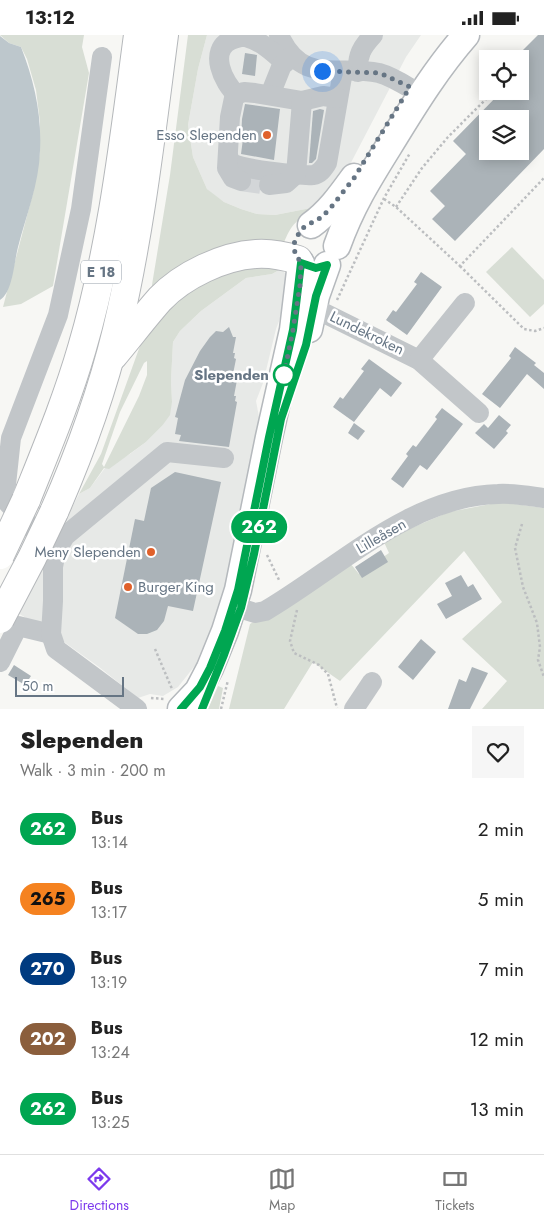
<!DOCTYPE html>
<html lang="en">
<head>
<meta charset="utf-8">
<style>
  body { margin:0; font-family:Jost,sans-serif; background:#f6f6f6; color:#222; height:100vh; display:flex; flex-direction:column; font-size:19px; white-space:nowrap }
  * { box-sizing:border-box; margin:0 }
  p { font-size:16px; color:#767676 }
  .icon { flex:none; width:28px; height:28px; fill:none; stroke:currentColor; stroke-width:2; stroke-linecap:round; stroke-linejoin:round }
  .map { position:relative; height:674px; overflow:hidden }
  .side { display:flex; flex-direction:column; background:#fff; flex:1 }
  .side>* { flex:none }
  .badge { padding:0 10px; border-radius:16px; font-size:18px; line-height:32px }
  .tools { position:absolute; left:479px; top:15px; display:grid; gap:10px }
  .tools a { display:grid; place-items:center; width:50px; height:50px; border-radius:0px; background:#fff; box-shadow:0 2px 12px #0003; font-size:25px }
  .scale { position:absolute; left:15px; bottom:12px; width:109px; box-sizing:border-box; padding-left:5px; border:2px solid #667584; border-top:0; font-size:14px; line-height:18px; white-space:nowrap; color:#667584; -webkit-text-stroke:4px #fff; paint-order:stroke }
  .you { position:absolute; width:25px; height:25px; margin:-12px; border:4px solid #fff; border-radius:50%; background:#1a73e8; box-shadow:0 0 0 8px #1a73e833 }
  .map>.badge { position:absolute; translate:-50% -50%; box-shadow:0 0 0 2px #fff }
  .round { display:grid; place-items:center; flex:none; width:52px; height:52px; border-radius:0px; background:#f6f6f6 }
  .overview { display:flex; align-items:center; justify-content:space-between; height:85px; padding:0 20px }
  h1 { font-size:24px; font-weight:800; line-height:38px }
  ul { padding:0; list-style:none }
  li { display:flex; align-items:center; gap:15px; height:70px; padding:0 20px }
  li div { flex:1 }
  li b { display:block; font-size:19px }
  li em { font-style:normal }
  li .badge { min-width:55px; font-weight:700; text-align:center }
  .status { display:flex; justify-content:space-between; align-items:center; height:35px; padding:0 25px; background:#fff; direction:ltr }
  .status svg { height:14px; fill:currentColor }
  .menu { display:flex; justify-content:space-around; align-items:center; height:70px; border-top:1px solid #e0e0e0; background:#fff; font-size:14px; color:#767676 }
  .menu a { display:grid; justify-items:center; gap:2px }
  .menu .current { color:#7c3aed }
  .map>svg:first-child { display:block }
</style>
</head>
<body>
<div class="status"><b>13:12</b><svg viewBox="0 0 49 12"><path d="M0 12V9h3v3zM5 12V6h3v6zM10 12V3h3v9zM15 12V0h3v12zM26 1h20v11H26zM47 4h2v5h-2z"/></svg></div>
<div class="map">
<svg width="544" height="674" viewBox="0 0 544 674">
  <rect width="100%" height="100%" fill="#f7f7f4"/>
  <!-- built -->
  <g fill="#e7e9e7">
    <polygon points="207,0 421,0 406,22 344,141 316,172 275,180 257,179 241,174 224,167 215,161 207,154 193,122 188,90 198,34"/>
    <polygon points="281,234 287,240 284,273 276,294 263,348 256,366 259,382 259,389 224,569 201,623 178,652 163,661 150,659 138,663 99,632 64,607 18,578 79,459 90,453 105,433 130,419 146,407 162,391 172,367 171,345 173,307 180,296 201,276 246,243 272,239"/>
  </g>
  <!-- green -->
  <g fill="#d8ded5" fill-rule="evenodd">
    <polygon points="0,0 84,0 82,12 89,38 53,251 21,269 3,272 33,158 40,117 40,87 36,55 27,24 21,12 9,8"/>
    <path d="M188,0H207L198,34L188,90L193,122L207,154L224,167L241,174L257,179L275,180L316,172C296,187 292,187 283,210L150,262L170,140Z"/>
    <polygon points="512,212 544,245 544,269 530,282 486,237"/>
    <path d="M242,228L281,234L272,239L246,243L201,276L180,296L173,307L171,345L172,367L170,380L162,391L146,407L109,434L104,433L90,453L79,459L101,419L145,297L164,271ZM147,326V340L139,361L104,432L102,429L120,377L144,328Z"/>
    <polygon points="501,467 544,473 544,674 482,674 507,646 462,604 502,567 464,516 340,646 313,627 284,674 229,674 250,589 350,528 359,539 389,518 383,505 449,477"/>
    <polygon points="218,651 223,653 219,674 208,674"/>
  </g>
  <!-- water -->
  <path fill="#bdc7cc" d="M0,1L9,8L21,12C34,45 42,80 40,116C39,149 26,181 18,212C14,227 13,257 0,265Z"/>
  <!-- building -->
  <g fill="#abb3b8" fill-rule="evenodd">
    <path d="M538,0H544V114L455,206L432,184L445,171L430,156L466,119L453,106L502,56H520V18ZM488,84H520V116H488Z"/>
    <polygon points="245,18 257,20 255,41 242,39"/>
    <polygon points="245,69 280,74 274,125 241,119 243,104 241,104 242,84"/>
    <polygon points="320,74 324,75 316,124 312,128 309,128 313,76"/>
    <polygon points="421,237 442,252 407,300 386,285 393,275 396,277 417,249 414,247"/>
    <polygon points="229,292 233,302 236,302 233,318 235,318 234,323 236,324 233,339 236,340 235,345 237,345 234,361 236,361 235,366 237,367 229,412 179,406 181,400 175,399 178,383 175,382 185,345 200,316 210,302 216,296 223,297"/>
    <polygon points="515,312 536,328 534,330 544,338 544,354 527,339 500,373 482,359 511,323 509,321"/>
    <polygon points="369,324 402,348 391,362 380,353 354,387 333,372 340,362 343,364 364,336 361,334"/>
    <polygon points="442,373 463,389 427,435 420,430 403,453 391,444 408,421 406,419 413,410 416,412 437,384 435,382"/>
    <polygon points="499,380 511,390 506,396 508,398 494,414 475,398 484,389 488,393"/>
    <polygon points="354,388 365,396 358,405 348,398"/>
    <polygon points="175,437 221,447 193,576 168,571 164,586 157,595 147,599 138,599 115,583 135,484 144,486 151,453"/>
    <polygon points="381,515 388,527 362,543 355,532"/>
    <polygon points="461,540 468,552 473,549 482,564 446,584 437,569 452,561 445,548"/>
    <polygon points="421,604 436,617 413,645 398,632"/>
    <polygon points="14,630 31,641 25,650 8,640"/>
    <polygon points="472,632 488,638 470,674 448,674 459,644 466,647"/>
  </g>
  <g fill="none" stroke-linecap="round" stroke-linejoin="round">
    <!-- minor-tunnel -->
    <polyline stroke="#d3d6d8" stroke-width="20" stroke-dasharray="20 10" stroke-linecap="butt" points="241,146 269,150"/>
    <!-- major casing -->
    <g stroke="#b5b9bd" stroke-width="29">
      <g id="major">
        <path d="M311,190C329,177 341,160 354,142"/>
        <path d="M337,211C352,169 371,140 394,103C416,67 438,32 466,0"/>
        <polyline points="309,294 316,261 327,230"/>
        <polyline points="181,674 198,656 210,633 225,596 238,555 269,402 293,295 301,228"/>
      </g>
    </g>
    <!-- highway casing -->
    <g stroke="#b5b8bb" stroke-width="30">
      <g id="highway">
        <path d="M113,321C129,302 144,282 160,264C183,240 223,221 256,219C271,218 285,221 298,225"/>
        <path d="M26,465C46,415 67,365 82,313C112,211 124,105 138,0"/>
        <path d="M54,477C80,418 102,357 117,295C140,198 151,99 164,0"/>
      </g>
    </g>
    <!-- path -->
    <g stroke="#bcbec0" stroke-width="2.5" stroke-dasharray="2.5 2.5" stroke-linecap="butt">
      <polyline points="384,164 396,172 460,231 544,143"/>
      <polyline points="396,172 422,133 448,102 492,58"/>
      <polyline points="460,231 524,294 535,296 544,293"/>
      <polyline points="337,265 384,163 410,118"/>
      <polyline points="522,489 515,513 523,552 537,588 540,612 538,625 544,642"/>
      <polyline points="267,520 280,547"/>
      <polyline points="297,575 290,606 294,618 319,630 328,639 337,673"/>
      <polyline points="155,614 172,654"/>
      <polyline points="151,663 165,664"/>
      <polyline points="221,674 228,645"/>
    </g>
    <!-- minor -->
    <g stroke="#c2c6c9" stroke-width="20">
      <path d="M279,0C302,51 337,29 379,38C390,41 400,47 410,53"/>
      <path d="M358,37C357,20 362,12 373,0"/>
      <path d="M237,60C223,48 208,15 231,5C236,3 241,1 246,2C261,6 273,17 285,28"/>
      <polyline points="270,60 282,30 292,21"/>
      <path d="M228,121C229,124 230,126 232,128C239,134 302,141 313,140C320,139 323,134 327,128L343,36"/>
      <polyline points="241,146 233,143 227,133 230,82 234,63 238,59 244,57 255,58 302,66 323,61 338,63"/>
      <polyline points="269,150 286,148 296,139 302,66"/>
      <polyline points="314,273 419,325 479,378"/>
      <polyline points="419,325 465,268"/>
      <polyline points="56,516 48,510 8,468 5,459 11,403 58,280 81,174 102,22"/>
      <path d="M233,571L255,578L265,576C337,534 410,461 498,459C513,458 529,461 544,463"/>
      <polyline points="0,627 18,591 51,599"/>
      <polyline points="137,674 56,614 51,599 53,566 53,532 56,516 65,501 167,417 224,423"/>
      <polyline points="354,674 372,647"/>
    </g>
    <!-- major -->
    <use href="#major" stroke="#fff" stroke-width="26"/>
    <!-- highway -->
    <use href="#highway" stroke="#fff" stroke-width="28"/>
    <!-- highway-bridge casing -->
    <g stroke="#b5b8bb" stroke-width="30" stroke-linecap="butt">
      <g id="highway-bridge">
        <polyline points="0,520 26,465"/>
        <polyline points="0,584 32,523 54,477"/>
      </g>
    </g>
    <!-- highway-bridge -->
    <use href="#highway-bridge" stroke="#fff" stroke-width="28"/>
  </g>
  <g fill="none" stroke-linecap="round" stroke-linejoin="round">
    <!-- line casing -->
    <g stroke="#fff" stroke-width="11">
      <polyline id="line" points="181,674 200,652 210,633 225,596 238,555 269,402 293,295 301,228 316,233 327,230 316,261 306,310 281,384 254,519 241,573 224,620 202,674"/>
    </g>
    <!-- line -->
    <use href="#line" stroke="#00a651" stroke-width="8"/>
    <!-- walk -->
    <polyline stroke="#667584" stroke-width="5" stroke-dasharray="0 9" points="284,340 283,344 293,295 300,250 301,228 295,218 294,211 295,204 304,192 322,182 333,170 354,143 410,52 380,38 322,36"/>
  </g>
  <!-- markers -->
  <g fill="#e0612b" stroke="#fff" stroke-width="2">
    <circle cx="267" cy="100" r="5"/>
    <circle cx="151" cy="517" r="5"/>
    <circle cx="128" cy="552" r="5"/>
  </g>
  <circle fill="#fff" stroke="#00a651" stroke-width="2.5" cx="284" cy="340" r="10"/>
  <g text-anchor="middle" stroke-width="5" stroke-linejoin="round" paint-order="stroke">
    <!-- shield labels -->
    <rect fill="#fff" stroke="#949ea9" stroke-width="1" x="81" y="225.5" width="40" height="23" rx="4"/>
    <g font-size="14" font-weight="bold" fill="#667584">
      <text x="101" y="242">E 18</text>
    </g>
    <!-- poi labels -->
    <g font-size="15" fill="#667584" stroke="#fff" text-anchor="end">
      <text x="257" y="105">Esso Slependen</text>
      <text x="141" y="522">Meny Slependen</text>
      <text x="138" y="557" text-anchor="start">Burger King</text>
    </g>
    <!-- street labels -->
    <g font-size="15" fill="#667584" stroke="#fff">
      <text transform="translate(367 298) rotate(26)" y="5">Lundekroken</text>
      <text transform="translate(381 501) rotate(-30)" y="5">Lilleåsen</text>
    </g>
    <!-- stop labels -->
    <g font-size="15" font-weight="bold" fill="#667584" stroke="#fff" text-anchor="end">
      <text x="269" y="345">Slependen</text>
    </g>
  </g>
</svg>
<div class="tools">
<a><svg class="icon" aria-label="locate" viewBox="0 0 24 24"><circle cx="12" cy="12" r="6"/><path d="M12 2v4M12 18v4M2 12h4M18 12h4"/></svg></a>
<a><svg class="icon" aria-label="layers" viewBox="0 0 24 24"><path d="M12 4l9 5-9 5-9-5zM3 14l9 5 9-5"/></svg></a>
</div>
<div class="scale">50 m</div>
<div class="you" style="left:322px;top:36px"></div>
<b class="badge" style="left:259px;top:492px;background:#00a651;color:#fff">262</b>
</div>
<section class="side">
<div class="overview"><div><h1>Slependen</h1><p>Walk · 3 min · 200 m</p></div><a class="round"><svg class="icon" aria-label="heart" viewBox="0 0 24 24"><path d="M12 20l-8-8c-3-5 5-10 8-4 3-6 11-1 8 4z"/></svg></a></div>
<ul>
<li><span class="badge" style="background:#00a651;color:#fff">262</span><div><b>Bus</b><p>13:14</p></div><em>2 min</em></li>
<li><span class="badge" style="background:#f58220;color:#111">265</span><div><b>Bus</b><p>13:17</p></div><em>5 min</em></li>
<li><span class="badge" style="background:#003b80;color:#fff">270</span><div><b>Bus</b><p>13:19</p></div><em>7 min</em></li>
<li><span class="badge" style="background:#8b5e3c;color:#fff">202</span><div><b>Bus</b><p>13:24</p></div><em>12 min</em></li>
<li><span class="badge" style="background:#00a651;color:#fff">262</span><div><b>Bus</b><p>13:25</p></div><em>13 min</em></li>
</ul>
</section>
<nav class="menu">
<a class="current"><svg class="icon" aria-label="directions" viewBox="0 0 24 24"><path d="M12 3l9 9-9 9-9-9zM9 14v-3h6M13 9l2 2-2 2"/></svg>Directions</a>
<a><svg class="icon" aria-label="map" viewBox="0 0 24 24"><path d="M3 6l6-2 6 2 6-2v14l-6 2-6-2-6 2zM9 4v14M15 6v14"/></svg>Map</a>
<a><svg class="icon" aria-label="tickets" viewBox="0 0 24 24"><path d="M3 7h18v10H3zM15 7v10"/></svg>Tickets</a>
</nav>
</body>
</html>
